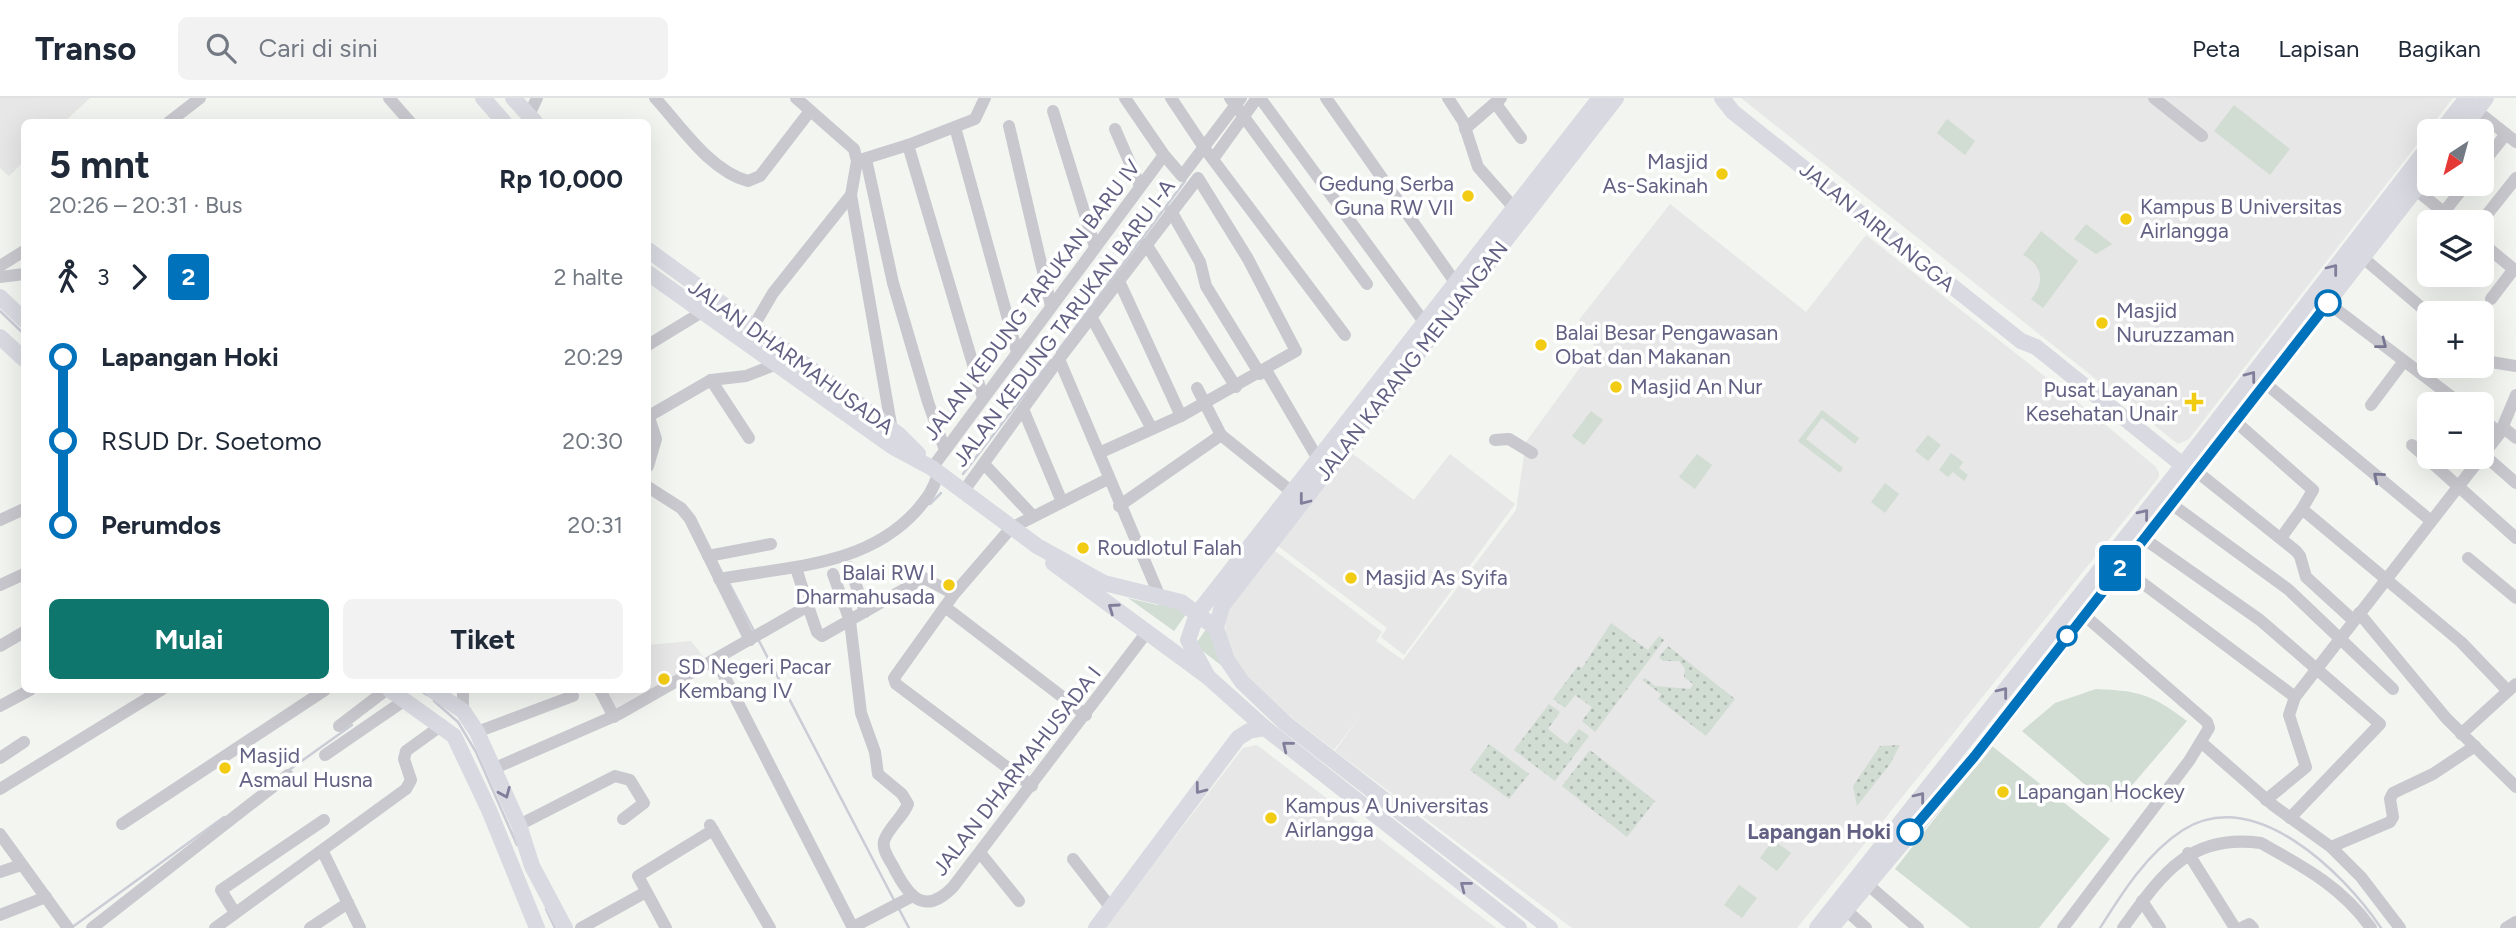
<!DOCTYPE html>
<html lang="id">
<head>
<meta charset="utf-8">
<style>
  body { margin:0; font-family:Figtree,sans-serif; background:#f2f2f3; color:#1f2937; height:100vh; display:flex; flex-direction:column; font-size:26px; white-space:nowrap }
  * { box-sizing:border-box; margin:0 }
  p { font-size:23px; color:#747a83 }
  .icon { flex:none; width:38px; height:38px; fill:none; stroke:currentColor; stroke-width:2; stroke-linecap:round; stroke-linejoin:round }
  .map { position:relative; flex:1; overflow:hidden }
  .details { position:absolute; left:21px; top:21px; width:630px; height:574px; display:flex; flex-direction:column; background:#fff; border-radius:10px; box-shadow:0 7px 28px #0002 }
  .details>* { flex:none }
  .badge { padding:0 14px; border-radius:5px; font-size:24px; line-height:46px }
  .needle { width:46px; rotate:216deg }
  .controls { position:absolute; left:2417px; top:21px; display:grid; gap:14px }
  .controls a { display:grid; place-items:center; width:77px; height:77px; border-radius:10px; background:#fff; box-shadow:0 7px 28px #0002; font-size:35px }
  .map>.badge { position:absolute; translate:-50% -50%; box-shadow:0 0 0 4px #fff }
  .legs { display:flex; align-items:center; gap:10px; height:77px; padding:0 28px; font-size:23px }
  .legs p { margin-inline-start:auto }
  .overview { display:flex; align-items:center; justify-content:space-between; height:119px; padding:0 28px }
  h1 { font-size:38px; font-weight:700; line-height:52px }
  .primary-button { display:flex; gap:14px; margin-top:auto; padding:14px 28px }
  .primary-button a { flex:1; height:80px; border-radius:10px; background:#0f766e; color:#fff; font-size:28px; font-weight:700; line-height:80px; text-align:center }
  .primary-button a+a { background:#f2f2f3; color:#1f2937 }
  ul { padding:0 28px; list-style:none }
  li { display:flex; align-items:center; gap:24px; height:84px; font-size:26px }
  li i { display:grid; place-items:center; width:10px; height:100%; margin:0 9px; background:currentColor }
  li i::after { content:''; width:18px; height:18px; margin:-9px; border:5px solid; border-radius:50%; background:#fff }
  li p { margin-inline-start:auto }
  li:first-child i { background:linear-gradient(#0000 50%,currentColor 0) }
  li:last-child i { background:linear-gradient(currentColor 50%,#0000 0) }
  header { display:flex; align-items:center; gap:42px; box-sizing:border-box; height:98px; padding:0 35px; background:#fff; border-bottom:2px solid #e0e1e3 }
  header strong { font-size:33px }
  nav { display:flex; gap:38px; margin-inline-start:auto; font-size:24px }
  .search { width:490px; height:63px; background:#f2f2f3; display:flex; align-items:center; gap:18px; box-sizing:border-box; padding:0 24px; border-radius:10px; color:#747a83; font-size:26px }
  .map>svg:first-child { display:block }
</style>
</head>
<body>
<header>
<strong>Transo</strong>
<div class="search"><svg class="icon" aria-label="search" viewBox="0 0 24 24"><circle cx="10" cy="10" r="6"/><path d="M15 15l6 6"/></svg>Cari di sini</div>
<nav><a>Peta</a><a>Lapisan</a><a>Bagikan</a></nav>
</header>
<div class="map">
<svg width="2516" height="830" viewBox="0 0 2516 830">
  <defs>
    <pattern id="garden-dots" width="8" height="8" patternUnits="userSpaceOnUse" patternTransform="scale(1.75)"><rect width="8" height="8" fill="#d1dcd3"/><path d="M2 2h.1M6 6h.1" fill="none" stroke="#adb6b1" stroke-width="1.8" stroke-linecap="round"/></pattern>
  </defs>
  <rect width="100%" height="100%" fill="#f2f5f0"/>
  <!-- built -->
  <g fill="#e6e7e6">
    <polygon points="0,0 90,0 64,24 24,24 24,63 9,78 0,70"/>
    <polygon points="1741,0 2453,0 2189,341 2178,346"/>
    <polygon points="1670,106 1806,214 1866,137 2095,318 2156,369 2159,375 2159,379 1797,830 1572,830 1335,653 1361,617 1334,652 1243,582 1225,543 1226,515 1274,452 1382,534 1376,543 1403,562 1516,412 1526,344 1595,249 1579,222"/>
    <polygon points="1349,353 1414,402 1450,356 1515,406 1404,557 1381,539 1387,530 1278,448"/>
    <polygon points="691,543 708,565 614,617 602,592 648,592 648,547"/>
    <polygon points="1257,647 1496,830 1105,830 1243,650"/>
  </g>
  <!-- green -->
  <g fill="#d1dcd3">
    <polygon points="2234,7 2290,51 2270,77 2214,33"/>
    <polygon points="1947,21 1975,43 1965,57 1937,35"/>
    <polygon points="2086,126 2112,146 2096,156 2074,141"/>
    <path d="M2041,133L2078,163L2043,210L2031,201C2046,185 2042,166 2023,157Z"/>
    <polygon points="1822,312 1859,340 1855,346 1822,320 1806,341 1843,370 1840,375 1798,343"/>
    <polygon points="1591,313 1603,322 1584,347 1572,338"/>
    <polygon points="1928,337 1941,347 1928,363 1915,353"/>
    <polygon points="1951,355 1963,364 1959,370 1968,377 1964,383 1953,374 1948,379 1939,372"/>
    <polygon points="1697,356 1712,367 1695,391 1679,379"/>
    <polygon points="1885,385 1899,396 1885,415 1871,404"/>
    <polygon points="1128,500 1157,507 1181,506 1189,512 1174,533"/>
    <polygon points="1209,527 1222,568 1195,547"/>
    <path d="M2096,591C2140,593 2151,596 2187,623L2122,699L2113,704L2104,703L2022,633L2055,605Z"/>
    <polygon points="1992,648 2110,741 2039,830 1970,830 1895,771"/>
    <polygon points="1773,742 1791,755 1777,773 1760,760"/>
    <polygon points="1739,787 1757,800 1742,820 1724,807"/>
  </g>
  <!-- garden -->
  <g fill="url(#garden-dots)">
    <polygon points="1611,525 1648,552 1659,538 1664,542 1595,634 1582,623 1592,609 1575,597 1565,610 1553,601 1578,568 1582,570"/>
    <polygon points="1668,548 1735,601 1706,638 1658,601 1661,596 1642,582 1645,580 1655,588 1690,591 1693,586 1684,579 1685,571 1679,563 1663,563 1659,559"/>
    <polygon points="1549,606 1560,614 1548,631 1567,646 1579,631 1589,638 1555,683 1514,652"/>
    <polygon points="1489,646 1529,676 1509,701 1470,672"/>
    <polygon points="1900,647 1890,666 1857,708 1853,688 1880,648"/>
    <polygon points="1590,652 1655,703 1627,739 1562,688"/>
  </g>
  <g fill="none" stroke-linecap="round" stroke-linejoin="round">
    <!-- stream -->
    <g stroke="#caccd6" stroke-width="2.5">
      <polyline points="0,213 24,236"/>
      <polyline points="1057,254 1185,83"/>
      <polyline points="963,376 1051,262"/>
      <polyline points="930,406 941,395"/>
      <polyline points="729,485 755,535"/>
      <polyline points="758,541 894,802"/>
      <polyline points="419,592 427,597"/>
      <polyline points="434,603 458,624 476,654 517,747"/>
      <polyline points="289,672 352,627"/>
      <polyline points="546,811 555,830"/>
      <polyline points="899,811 909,830"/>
      <polyline points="71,830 224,719"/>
      <path d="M2100,830C2122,795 2147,755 2183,732C2255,687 2343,774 2381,830"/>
    </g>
    <!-- minor -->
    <g stroke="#c8c8ce" stroke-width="12">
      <polyline points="389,0 410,24"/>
      <path d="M655,0C681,28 710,73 748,83L760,78L810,13"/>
      <polyline points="796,0 854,51 857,63 851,97 892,332"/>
      <polyline points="1125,0 1164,57 1182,78 1241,0"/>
      <polyline points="1171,0 1205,51 1345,237"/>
      <polyline points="1230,0 1367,186"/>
      <polyline points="1260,0 1424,224"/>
      <polyline points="1326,0 1455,184"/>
      <polyline points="1448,0 1463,23 1478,69 1515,111"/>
      <polyline points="1501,0 1496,6 1521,40"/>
      <polyline points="2154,0 2202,38"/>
      <polyline points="1053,13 1095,149"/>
      <polyline points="2477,13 2516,44"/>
      <polyline points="529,17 537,0"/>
      <polyline points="169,24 200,0"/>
      <polyline points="1009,28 1051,208"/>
      <polyline points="955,29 1017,254"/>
      <polyline points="1115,31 1140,88"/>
      <polyline points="1465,31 1496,4"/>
      <polyline points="908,47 983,300"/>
      <polyline points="866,61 893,185 928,304 945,352"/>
      <polyline points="1213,61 1257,0"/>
      <polyline points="860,62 908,47 975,21 985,0"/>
      <polyline points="2482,66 2506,36"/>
      <polyline points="2415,91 2456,124"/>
      <polyline points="1171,113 1200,164 1206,188 1260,276"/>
      <polyline points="2444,114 2466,86"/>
      <polyline points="2481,124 2516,80"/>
      <polyline points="2482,145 2516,173"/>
      <polyline points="1146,146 1236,289"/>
      <polyline points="2362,159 2429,216"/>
      <polyline points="0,168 24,153"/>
      <polyline points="0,179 24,176"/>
      <polyline points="1119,183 1181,318"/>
      <polyline points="2491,201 2514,171"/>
      <polyline points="2328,205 2461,306"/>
      <polyline points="1092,220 1152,331"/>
      <polyline points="753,229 773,195 851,97"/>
      <polyline points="648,247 702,214"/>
      <polyline points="2482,258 2491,264 2516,268"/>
      <polyline points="1059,261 1160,499"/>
      <polyline points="1266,272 1318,361"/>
      <polyline points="711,282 749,340"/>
      <polyline points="2266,286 2430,422"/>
      <polyline points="1197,290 1221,337 1292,394"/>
      <polyline points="2371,307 2404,263"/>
      <polyline points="1023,311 1062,404"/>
      <polyline points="648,316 656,341 648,368"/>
      <polyline points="649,318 711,282 746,278 777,266"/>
      <polyline points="2482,321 2500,335"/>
      <polyline points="2236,324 2313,392 2302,411 2461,544 2508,593"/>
      <polyline points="2504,330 2516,340"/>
      <polyline points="1495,342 1509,341 1532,355"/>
      <polyline points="2412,347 2516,440"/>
      <polyline points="2484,357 2516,385"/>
      <polyline points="984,366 1032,417"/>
      <polyline points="932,370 1164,57"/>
      <polyline points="2196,373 2296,453 2300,458 2306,479 2353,522"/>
      <polyline points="648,389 681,410 690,421 750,542"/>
      <polyline points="963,394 1059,261 1198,80 1248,161 1296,253 1181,318 1099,355"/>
      <polyline points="2170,405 2289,492 2393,591"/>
      <polyline points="1119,408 1221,337"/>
      <polyline points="0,422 24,411"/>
      <polyline points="2143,440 2260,522 2380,626 2290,720"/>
      <polyline points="2281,440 2302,411"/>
      <polyline points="708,458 771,446"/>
      <polyline points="2468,460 2516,500"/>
      <polyline points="850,469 865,514"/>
      <polyline points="2121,469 2295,599"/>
      <polyline points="797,473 808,508"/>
      <path d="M833,476L850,523L861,615L875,654L878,676L902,696L908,706C903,719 888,730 884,743C882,752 889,761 893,768C907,796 923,820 953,789L1147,534"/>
      <path d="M719,481C789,468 866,469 917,412C928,399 934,391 938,375"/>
      <polyline points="0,487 24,476"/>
      <polyline points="945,509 1086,617"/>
      <polyline points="2359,515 2446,620 2516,689"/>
      <polyline points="0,548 24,534"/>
      <polyline points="716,562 853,830"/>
      <polyline points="463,592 463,613"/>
      <polyline points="600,592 614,619"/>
      <polyline points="0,608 30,592"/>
      <polyline points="339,628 386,592"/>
      <polyline points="477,634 573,598"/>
      <polyline points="2461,636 2516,586"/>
      <polyline points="2202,645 2274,708 2331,749 2361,779 2400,830"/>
      <polyline points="325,657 405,602"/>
      <polyline points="0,660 24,644"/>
      <polyline points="495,670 619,616 808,508 817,534 822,538 924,480 954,496"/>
      <polyline points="1032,688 896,586 894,580 954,496 1011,430 1108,381"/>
      <polyline points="0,691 161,592"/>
      <polyline points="2266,702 2306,669 2289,617 2295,599 2500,335 2516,297"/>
      <polyline points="122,726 325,592"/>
      <polyline points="519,727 615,678 630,682 644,705 623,721"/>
      <polyline points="710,727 770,830"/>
      <polyline points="0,736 68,830"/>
      <polyline points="2331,749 2390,724 2393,719 2390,701 2393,695 2433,676 2475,648"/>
      <polyline points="323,754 360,830"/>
      <polyline points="2188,755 2235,830"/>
      <polyline points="981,756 1019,803"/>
      <polyline points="1073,761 1111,810"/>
      <polyline points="0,774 21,767"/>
      <polyline points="1867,786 1918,830"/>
      <polyline points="2142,803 2160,830"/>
      <polyline points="1846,812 1866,830"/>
      <polyline points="235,815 221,792 324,722"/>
      <polyline points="0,817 46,799"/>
      <polyline points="853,829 911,799"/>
      <polyline points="92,830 288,677"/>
      <polyline points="215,830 406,691 411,682 404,661 406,653 442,627"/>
      <polyline points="310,830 348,805"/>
      <polyline points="581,830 646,794"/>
      <polyline points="666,830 638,778 713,732"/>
      <polyline points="2063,830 2189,663 2209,630 2207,624 2084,517"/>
      <path d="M2123,830C2161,778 2188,735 2261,745C2304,769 2342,789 2371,830"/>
      <polyline points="2241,830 2249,826 2253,830"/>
      <polyline points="2506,830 2516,824"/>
    </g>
    <!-- major -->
    <g stroke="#d9d9e1" stroke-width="16">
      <polyline points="483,0 504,24"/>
      <polyline points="513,0 535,24"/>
      <polyline points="1722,0 1733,14 2021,243 2036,249 2190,373"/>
      <polyline points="2441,33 2467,0"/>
      <polyline points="2461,33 2486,0"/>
      <polyline points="648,152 847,297 898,336 918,356"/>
      <polyline points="648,175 893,349 932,370 1037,448 1104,485 1181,504 1216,530 1227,562 1242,584 1285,625 1550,830"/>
      <polyline points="0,199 24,222"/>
      <polyline points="0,239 24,261"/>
      <polyline points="1053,465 1208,579 1265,630 1519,830"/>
      <polyline points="1216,530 1222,508 1616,0"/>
      <polyline points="1208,579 1188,542 1197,516 1600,0"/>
      <polyline points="390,592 454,638 489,712 537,830"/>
      <polyline points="432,592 463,613 477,634 519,727 532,768 565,830"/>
      <polyline points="1096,830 1238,640 1249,633 1265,630"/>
      <polyline points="1817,830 2183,367 2429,48"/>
      <polyline points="1831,830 1974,659 2429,74"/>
    </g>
  </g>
  <!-- one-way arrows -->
  <defs><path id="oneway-chevron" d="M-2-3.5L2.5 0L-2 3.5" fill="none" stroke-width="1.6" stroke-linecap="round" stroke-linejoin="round" transform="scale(1.75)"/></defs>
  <g stroke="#807f9b">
    <use href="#oneway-chevron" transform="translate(2333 171) rotate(-52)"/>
    <use href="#oneway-chevron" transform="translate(2251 278) rotate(-53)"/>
    <use href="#oneway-chevron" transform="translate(1304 402) rotate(128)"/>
    <use href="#oneway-chevron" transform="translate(2144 416) rotate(-51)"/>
    <use href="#oneway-chevron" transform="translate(1113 510) rotate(-145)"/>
    <use href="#oneway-chevron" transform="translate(2003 594) rotate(-52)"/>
    <use href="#oneway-chevron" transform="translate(1287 648) rotate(-141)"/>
    <use href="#oneway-chevron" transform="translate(1200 691) rotate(127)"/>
    <use href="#oneway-chevron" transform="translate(505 695) rotate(67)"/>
    <use href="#oneway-chevron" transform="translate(1920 699) rotate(-52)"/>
    <use href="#oneway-chevron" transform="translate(1465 788) rotate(-142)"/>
  </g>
  <g stroke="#767693">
    <use href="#oneway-chevron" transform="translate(2382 246) rotate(38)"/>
    <use href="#oneway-chevron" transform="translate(2378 379) rotate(-140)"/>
  </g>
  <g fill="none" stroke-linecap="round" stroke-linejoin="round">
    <!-- line-1 casing -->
    <g stroke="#fff" stroke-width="16">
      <polyline id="line-1" points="1910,734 1974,659 2328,205"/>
    </g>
    <!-- line-1 -->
    <use href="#line-1" stroke="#0072bc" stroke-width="10"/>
  </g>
  <!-- markers -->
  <g fill="#f2cb13" stroke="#fff" stroke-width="2.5">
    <circle cx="1722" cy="76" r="7"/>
    <circle cx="1468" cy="98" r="7"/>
    <circle cx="2126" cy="121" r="7"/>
    <circle cx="2102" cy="225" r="7"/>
    <circle cx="1541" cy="247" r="7"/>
    <circle cx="1616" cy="289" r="7"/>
    <path d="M2190.5 293.5h7v7h7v7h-7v7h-7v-7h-7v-7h7z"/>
    <circle cx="1083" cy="450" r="7"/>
    <circle cx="1351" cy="480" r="7"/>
    <circle cx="949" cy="487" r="7"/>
    <circle cx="664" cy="581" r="7"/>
    <circle cx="225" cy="670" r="7"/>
    <circle cx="2003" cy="694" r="7"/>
    <circle cx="1271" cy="720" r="7"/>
  </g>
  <g fill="#fff" stroke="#0072bc" stroke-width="3.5">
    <circle cx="2328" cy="205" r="12"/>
    <circle cx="2067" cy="538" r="9"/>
    <circle cx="1910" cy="734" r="12"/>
  </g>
  <g text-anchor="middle" stroke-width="7" stroke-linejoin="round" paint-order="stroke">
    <!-- poi labels -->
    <g font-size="21" fill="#626184" stroke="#fff" text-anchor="start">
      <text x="1708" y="71" text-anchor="end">Masjid<tspan x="1708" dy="24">As-Sakinah</tspan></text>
      <text x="1454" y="93" text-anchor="end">Gedung Serba<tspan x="1454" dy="24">Guna RW VII</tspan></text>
      <text x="2140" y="116">Kampus B Universitas<tspan x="2140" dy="24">Airlangga</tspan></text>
      <text x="2116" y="220">Masjid<tspan x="2116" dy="24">Nuruzzaman</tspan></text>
      <text x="1555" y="242">Balai Besar Pengawasan<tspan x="1555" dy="24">Obat dan Makanan</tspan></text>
      <text x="1630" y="296">Masjid An Nur</text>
      <text x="2178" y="299" text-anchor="end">Pusat Layanan<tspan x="2178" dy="24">Kesehatan Unair</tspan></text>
      <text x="1097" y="457">Roudlotul Falah</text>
      <text x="935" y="482" text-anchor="end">Balai RW I<tspan x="935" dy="24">Dharmahusada</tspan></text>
      <text x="1365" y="487">Masjid As Syifa</text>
      <text x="678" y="576">SD Negeri Pacar<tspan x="678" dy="24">Kembang IV</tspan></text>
      <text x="239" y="665">Masjid<tspan x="239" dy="24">Asmaul Husna</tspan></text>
      <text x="2017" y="701">Lapangan Hockey</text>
      <text x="1285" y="715">Kampus A Universitas<tspan x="1285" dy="24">Airlangga</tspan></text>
    </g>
    <!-- street labels -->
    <g font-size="21" fill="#626184" stroke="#fff">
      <text transform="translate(1877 129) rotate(39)" y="7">JALAN AIRLANGGA</text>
      <text transform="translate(1032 202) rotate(-53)" y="7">JALAN KEDUNG TARUKAN BARU IV</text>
      <text transform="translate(1064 225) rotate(-53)" y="7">JALAN KEDUNG TARUKAN BARU I-A</text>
      <text transform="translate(791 259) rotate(36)" y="7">JALAN DHARMAHUSADA</text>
      <text transform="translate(1412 263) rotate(-52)" y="7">JALAN KARANG MENJANGAN</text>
      <text transform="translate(1017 673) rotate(-52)" y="7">JALAN DHARMAHUSADA I</text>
    </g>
    <!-- stop labels -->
    <g font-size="21" font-weight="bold" fill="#626184" stroke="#fff" text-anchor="end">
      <text x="1891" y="741">Lapangan Hoki</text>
    </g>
  </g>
</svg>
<div class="controls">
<a><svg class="needle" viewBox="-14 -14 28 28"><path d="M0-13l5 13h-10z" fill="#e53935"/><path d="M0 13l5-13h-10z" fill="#747a83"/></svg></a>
<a><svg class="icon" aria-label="layers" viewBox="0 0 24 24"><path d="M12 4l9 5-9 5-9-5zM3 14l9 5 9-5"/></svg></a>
<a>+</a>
<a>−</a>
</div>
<b class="badge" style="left:2120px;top:470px;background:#0072bc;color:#fff">2</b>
<section class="details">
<div class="overview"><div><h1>5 mnt</h1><p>20:26 – 20:31 · Bus</p></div><b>Rp 10,000</b></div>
<div class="legs"><svg class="icon" aria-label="walk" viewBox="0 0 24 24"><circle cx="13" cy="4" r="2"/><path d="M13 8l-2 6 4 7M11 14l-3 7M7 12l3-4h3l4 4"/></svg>3<svg class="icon" aria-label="forward" viewBox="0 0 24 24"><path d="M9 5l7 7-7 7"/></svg><b class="badge" style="background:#0072bc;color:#fff">2</b><p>2 halte</p></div>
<ul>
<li><i style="color:#0072bc"></i><b>Lapangan Hoki</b><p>20:29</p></li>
<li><i style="color:#0072bc"></i><span>RSUD Dr. Soetomo</span><p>20:30</p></li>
<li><i style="color:#0072bc"></i><b>Perumdos</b><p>20:31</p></li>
</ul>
<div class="primary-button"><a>Mulai</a><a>Tiket</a></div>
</section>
</div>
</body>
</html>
